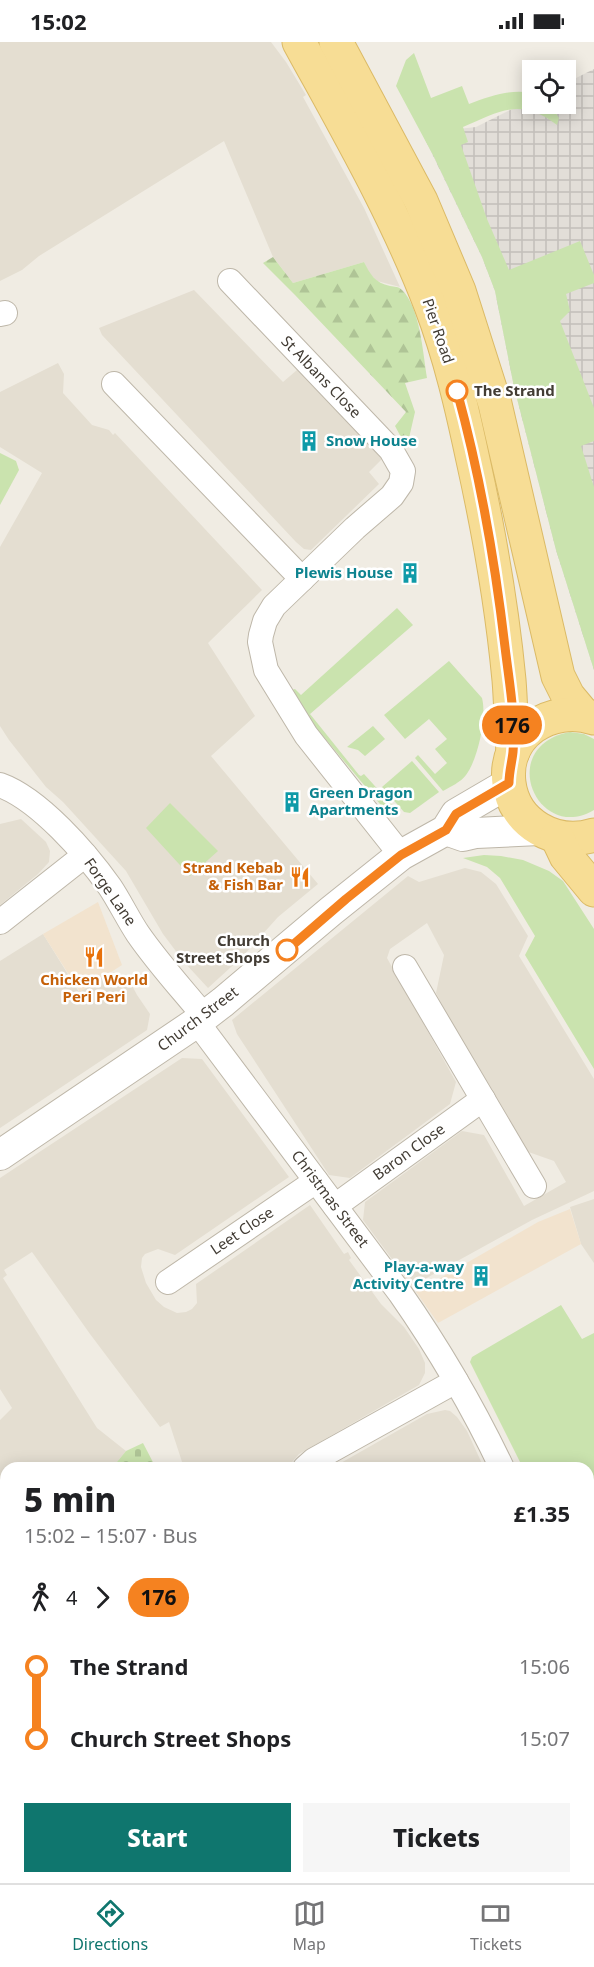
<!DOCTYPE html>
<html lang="en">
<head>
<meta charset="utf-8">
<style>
  body { margin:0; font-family:"Noto Sans",sans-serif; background:#f6f6f6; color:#202124; height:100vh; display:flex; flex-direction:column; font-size:22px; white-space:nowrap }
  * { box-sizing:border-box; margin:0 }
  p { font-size:20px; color:#757577 }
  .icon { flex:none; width:33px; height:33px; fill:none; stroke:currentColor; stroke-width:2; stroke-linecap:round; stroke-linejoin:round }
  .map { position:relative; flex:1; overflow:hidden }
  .panel { position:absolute; left:0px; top:1420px; width:594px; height:422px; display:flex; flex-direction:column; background:#fff; border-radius:18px 18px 0 0; box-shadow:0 3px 15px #0003 }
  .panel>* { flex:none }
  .badge { padding:0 12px; border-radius:20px; font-size:21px; line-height:39px }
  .fabs { position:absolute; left:522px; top:18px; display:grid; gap:12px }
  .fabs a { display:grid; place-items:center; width:54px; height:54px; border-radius:0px; background:#fff; box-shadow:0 3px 15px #0003; font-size:30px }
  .map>.badge { position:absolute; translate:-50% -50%; box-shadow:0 0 0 3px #fff }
  .legs { display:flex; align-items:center; gap:9px; height:66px; padding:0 24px; font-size:20px }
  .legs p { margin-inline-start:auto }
  .headline { display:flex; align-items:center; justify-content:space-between; height:102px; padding:0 24px }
  h1 { font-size:33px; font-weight:800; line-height:45px }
  .button { display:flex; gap:12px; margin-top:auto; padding:12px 24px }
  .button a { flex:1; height:69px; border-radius:0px; background:#0f766e; color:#fff; font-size:24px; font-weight:800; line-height:69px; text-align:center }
  .button a+a { background:#f6f6f6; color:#202124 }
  ul { padding:0 24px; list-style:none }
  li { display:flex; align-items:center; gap:21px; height:72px; font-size:22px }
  li i { display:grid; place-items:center; width:9px; height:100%; margin:0 8px; background:currentColor }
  li i::after { content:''; width:15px; height:15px; margin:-8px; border:4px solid; border-radius:50%; background:#fff }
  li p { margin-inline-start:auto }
  li:first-child i { background:linear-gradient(#0000 50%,currentColor 0) }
  li:last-child i { background:linear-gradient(currentColor 50%,#0000 0) }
  .status { display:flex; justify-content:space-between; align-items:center; height:42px; padding:0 30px; background:#fff; direction:ltr }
  .status svg { height:16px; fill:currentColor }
  .menu { display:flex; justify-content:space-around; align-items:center; height:84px; border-top:2px solid #e0e0e0; background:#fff; font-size:16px; color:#757577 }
  .menu a { display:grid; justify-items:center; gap:3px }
  .menu .selected { color:#0f766e }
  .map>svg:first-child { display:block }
</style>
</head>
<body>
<div class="status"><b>15:02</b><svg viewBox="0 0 49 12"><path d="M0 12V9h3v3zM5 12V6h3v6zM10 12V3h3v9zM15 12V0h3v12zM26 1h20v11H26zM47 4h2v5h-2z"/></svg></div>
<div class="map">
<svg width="594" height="1841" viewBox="0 0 594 1841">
  <defs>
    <pattern id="industrial-grid" width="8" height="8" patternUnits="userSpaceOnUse" patternTransform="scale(1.5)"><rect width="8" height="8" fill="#e2ded8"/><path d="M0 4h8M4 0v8" fill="none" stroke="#c3bfba"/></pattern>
    <pattern id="forest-firs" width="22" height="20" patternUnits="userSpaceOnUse" patternTransform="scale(1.5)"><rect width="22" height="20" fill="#cae3ae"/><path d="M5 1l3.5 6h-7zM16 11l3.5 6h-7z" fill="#afc496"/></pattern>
    <pattern id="cemetery-stones" width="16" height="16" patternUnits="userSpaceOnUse" patternTransform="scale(1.5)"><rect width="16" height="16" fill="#cae3ae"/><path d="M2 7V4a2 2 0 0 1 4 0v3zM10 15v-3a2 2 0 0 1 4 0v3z" fill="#afc496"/></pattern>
  </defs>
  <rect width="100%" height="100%" fill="#f0ece3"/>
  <!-- residential -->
  <g fill="#e4ded1">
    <polygon points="0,0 271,0 286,20 306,53 303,55 364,166 400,245 377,239 369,231 364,220 293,241 273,215 224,99 39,214 22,228 0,239"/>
    <polygon points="194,248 283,340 297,328 382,417 369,430 379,442 311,508 304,507 296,500 102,293 99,286"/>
    <polygon points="58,321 64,332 63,351 92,383 109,388 113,393 115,391 262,548 208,601 255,674 211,714 318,842 278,875 242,915 208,946 184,920 163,892 126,829 63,760 46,745 9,698 0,684 0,505 42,431 0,405 0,350"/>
    <polygon points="21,777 46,800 50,809 49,820 38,832 0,863 0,782"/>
    <polygon points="465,826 481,830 496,842 528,894 519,914 594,1037 594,1149 532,1178 412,1244 363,1178 365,1160 462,1089 484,1093 524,1164 566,1140 554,1119 520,1107 522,1101 515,1098 449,976 436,951 444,913 427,881 390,907 387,916 456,1040 450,1062 350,1136 329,1133 237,992 232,978 408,834 419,840"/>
    <polygon points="43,892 79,950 111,930 127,934 137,953 150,972 147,988 0,1086 0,919"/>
    <polygon points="182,1016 202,1017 289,1135 175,1213 158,1207 145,1212 142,1216 141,1225 146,1241 156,1258 164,1265 177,1271 186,1270 192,1267 197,1261 196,1242 310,1163 344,1212 348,1210 351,1216 349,1218 381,1262 404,1285 419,1307 425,1321 425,1331 419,1343 299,1412 287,1426 184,1426 169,1380 160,1385 90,1292 32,1210 4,1228 7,1233 3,1236 97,1386 126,1409 112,1426 6,1426 6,1568 0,1576 0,1378 12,1366 0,1347 0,1136"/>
    <polygon points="594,1157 594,1221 581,1202 570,1165"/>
    <polygon points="445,1368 450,1369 457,1375 467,1389 484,1426 332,1426 427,1372"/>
  </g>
  <!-- commercial -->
  <g fill="#f2e3ce">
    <polygon points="98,860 122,923 80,950 43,892"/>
    <polygon points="570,1167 581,1202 438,1281 416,1250 538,1180"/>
  </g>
  <!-- industrial -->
  <polygon fill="url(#industrial-grid)" points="594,27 594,628 556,508 514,345 495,249 482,215 422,91 476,85 532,57 532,62 566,62 566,41"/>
  <!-- green -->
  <g fill="#cae3ae">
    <path d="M414,11L431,56L462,44L469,62C491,54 509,47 532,51V62H550L559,76L557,83C520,55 501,69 463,85L468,100L461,103L487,177L509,228L580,199L594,233V241L566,252L570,269L560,279L594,366V399L581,404L594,445V628L556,508L514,345L495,249L482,215L434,115L396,44L406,18Z"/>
    <polygon points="0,411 16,419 19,428 0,463"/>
    <polygon points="397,566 413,583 310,672 359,733 361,734 364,732 392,763 392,768 385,768 307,675 292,648 295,647 301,653"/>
    <path d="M449,619L482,656C487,675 478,717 466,733C461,740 450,745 443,749L415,716L418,713L435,732L447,721L435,707L447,697L429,677L405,697L384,673Z"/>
    <polygon points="373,684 385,697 365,714 358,708 347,705"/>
    <path d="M570,690L584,692L594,697V768C537,802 495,704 570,690Z"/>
    <polygon points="412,719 439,750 410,771 404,770 382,745"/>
    <polygon points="170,761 218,809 190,834 146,786"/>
    <polygon points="484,813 501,814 523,818 549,829 563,839 594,887 594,1027 525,913 535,894 500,836 487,825 463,816"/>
    <polygon points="561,1263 582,1297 594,1291 594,1580 588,1567 588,1426 523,1426 470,1320 472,1315"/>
  </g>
  <!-- forest -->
  <path fill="url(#forest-firs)" d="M273,215L293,241L364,220C370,232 375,241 390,244C395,245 398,244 402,248C420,265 423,312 427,336L405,341L415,370L409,396L402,397L395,384L406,370L295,253L263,221Z"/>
  <!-- cemetery -->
  <g fill="url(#cemetery-stones)">
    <polygon points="143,1401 156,1426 112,1426 126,1409"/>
    <polygon points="6,1568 6,1836 588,1836 588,1632 594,1627 594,1841 0,1841 0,1576"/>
  </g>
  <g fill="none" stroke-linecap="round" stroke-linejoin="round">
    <!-- minor casing -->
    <g stroke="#beb7a9" stroke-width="26">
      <g id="minor">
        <polyline points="230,239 391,408 403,429 401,441 392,454 355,486 274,564 265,579 261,593 260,600 266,628 306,693 401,813"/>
        <polyline points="0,272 5,271"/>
        <polyline points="114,342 302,537"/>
        <path d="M0,743C39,757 86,811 110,845C120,860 128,877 138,892C158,921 182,947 204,974"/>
        <polyline points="0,880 85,813"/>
        <polyline points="405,925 534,1144"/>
        <path d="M197,980L400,1251C439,1307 473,1365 502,1426"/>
        <polyline points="335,1164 483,1057"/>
        <polyline points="168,1240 316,1139"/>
        <polyline points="305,1426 314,1418 456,1339"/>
      </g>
    </g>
    <!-- tertiary casing -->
    <g stroke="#beb7a9" stroke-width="32">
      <g id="tertiary">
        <polyline points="446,788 463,794 476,791 539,788"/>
        <polyline points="0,1113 197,980 223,960 331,869 401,813 446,788 456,772 509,741"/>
      </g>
    </g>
    <!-- primary casing -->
    <g stroke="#dbba66" stroke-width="35">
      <g id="primary">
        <path d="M299,0C346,86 396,172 431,264C450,314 462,366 473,418C489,490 502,564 509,638C511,662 511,686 513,710"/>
        <polyline points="336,0 421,159 459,249 495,362 558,634 568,654 583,672"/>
        <path d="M594,676C551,662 503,692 509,741C514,782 556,805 594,793"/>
        <polyline points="557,795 566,814 594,848"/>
      </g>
    </g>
    <!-- minor -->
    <use href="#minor" stroke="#fff" stroke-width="24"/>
    <!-- tertiary -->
    <use href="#tertiary" stroke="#fff" stroke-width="30"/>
    <!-- primary -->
    <use href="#primary" stroke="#f7dd95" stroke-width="33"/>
  </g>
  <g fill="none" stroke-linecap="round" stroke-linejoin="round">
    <!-- line-1 casing -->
    <g stroke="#fff" stroke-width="14">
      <path id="line-1" d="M287,908L346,857L401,813L446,788L456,772L509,741C509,730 512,720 513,710C516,676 509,639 505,605C495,519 480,433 457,349"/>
    </g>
    <!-- line-1 -->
    <use href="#line-1" stroke="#f58220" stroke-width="9"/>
  </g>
  <!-- icons -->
  <defs>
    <g id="building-bare" transform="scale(1.62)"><path d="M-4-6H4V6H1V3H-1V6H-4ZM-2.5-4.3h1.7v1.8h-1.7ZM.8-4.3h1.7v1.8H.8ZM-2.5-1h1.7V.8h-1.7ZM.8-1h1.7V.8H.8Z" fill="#0f9aa8" stroke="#fff" stroke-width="2.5" paint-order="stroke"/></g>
    <g id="restaurant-bare" transform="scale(1.62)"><path d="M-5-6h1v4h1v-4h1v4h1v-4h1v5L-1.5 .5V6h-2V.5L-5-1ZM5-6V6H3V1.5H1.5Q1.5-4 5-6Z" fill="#e8710a" stroke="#fff" stroke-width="2.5" paint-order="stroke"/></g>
  </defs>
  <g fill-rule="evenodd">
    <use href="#building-bare" x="309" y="399"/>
    <use href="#building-bare" x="410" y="531"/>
    <use href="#building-bare" x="292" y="760"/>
    <use href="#restaurant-bare" x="300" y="835"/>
    <use href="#restaurant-bare" x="94" y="915"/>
    <use href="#building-bare" x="481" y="1234"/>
  </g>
  <!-- markers -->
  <g fill="#fff" stroke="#f58220" stroke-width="3">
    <circle cx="457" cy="349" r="10"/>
    <circle cx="287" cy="908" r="10"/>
  </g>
  <g text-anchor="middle" stroke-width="5" stroke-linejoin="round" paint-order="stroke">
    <!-- street labels -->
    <g font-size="15" fill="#423c34" stroke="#fff">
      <text transform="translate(438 289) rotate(71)" y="5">Pier Road</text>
      <text transform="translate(321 335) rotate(46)" y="5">St Albans Close</text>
      <text transform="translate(110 850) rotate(55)" y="5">Forge Lane</text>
      <text transform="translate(198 977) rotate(-37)" y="5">Church Street</text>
      <text transform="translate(409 1110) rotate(-36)" y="5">Baron Close</text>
      <text transform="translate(330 1157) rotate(53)" y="5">Christmas Street</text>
      <text transform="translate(242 1189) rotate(-34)" y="5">Leet Close</text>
    </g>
    <!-- stop labels -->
    <g font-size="15" font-weight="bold" fill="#423c34" stroke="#fff" text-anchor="start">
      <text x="474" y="354">The Strand</text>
      <text x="270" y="904" text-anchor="end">Church<tspan x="270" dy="17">Street Shops</tspan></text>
    </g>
    <!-- culture labels -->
    <g font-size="15" font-weight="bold" fill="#0d838f" stroke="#fff" text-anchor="start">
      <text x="326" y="404">Snow House</text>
      <text x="393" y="536" text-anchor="end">Plewis House</text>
      <text x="309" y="756">Green Dragon<tspan x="309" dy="17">Apartments</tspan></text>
      <text x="464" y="1230" text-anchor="end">Play-a-way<tspan x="464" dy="17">Activity Centre</tspan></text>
    </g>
    <!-- food labels -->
    <g font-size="15" font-weight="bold" fill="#c56008" stroke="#fff" text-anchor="end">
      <text x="283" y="831">Strand Kebab<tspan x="283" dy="17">&amp; Fish Bar</tspan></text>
      <text x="94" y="943" text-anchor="middle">Chicken World<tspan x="94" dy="17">Peri Peri</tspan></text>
    </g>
  </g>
</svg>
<div class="fabs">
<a><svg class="icon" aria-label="locate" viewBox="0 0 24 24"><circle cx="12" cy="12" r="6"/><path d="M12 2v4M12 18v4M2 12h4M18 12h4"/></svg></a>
</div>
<b class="badge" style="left:512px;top:683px;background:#f58220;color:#111">176</b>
<section class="panel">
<div class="headline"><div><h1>5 min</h1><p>15:02 – 15:07 · Bus</p></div><b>£1.35</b></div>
<div class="legs"><svg class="icon" aria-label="walk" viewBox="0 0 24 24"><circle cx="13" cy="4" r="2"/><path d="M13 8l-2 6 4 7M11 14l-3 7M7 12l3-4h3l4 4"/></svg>4<svg class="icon" aria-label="forward" viewBox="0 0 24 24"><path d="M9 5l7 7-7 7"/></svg><b class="badge" style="background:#f58220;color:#111">176</b></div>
<ul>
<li><i style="color:#f58220"></i><b>The Strand</b><p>15:06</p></li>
<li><i style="color:#f58220"></i><b>Church Street Shops</b><p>15:07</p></li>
</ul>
<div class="button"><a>Start</a><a>Tickets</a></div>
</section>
</div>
<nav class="menu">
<a class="selected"><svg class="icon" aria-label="directions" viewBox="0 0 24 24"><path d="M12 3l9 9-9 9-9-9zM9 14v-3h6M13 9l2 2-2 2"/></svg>Directions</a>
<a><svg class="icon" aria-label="map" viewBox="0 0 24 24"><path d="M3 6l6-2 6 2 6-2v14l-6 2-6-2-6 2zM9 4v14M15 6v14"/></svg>Map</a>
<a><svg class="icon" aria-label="tickets" viewBox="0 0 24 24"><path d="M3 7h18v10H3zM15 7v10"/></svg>Tickets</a>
</nav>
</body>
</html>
